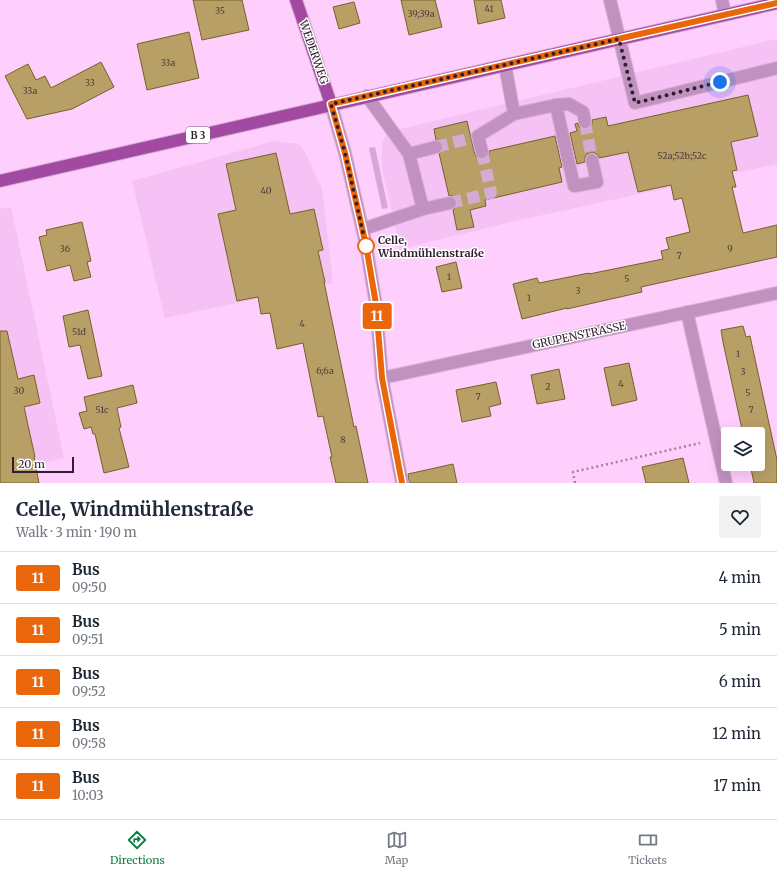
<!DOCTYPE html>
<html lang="en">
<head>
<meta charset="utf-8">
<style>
  body { margin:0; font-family:Merriweather,serif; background:#f2f2f3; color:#1f2937; height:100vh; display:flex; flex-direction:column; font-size:15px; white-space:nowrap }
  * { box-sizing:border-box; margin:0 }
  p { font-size:13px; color:#747a83 }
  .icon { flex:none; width:22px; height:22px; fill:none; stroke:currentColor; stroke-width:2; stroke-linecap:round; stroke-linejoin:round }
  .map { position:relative; height:483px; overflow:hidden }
  .drawer { display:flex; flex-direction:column; background:#fff; flex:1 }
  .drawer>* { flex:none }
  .badge { padding:0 8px; border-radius:3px; font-size:14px; line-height:26px }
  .buttons { position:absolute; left:721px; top:427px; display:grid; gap:8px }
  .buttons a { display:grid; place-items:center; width:44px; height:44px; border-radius:4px; background:#fff; box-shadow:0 4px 16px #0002; font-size:20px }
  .scale { position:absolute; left:12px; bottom:10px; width:62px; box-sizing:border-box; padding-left:4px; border:2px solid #301e2f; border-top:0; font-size:11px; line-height:14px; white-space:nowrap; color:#301e2f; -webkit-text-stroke:3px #fff; paint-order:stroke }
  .you { position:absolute; width:20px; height:20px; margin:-10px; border:3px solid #fff; border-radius:50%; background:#1a73e8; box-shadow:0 0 0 6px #1a73e833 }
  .map>.badge { position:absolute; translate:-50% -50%; box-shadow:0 0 0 2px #fff }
  .round { display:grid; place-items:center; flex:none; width:42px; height:42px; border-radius:4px; background:#f2f2f3 }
  .head { display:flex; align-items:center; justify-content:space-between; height:68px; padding:0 16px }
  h1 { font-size:19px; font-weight:700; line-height:30px }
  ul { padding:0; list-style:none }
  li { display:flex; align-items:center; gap:12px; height:52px; padding:0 16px; border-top:1px solid #e0e1e3 }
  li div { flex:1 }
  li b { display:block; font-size:15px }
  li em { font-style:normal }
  li .badge { min-width:44px; font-weight:700; text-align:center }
  .dock { display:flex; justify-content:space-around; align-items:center; height:56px; border-top:1px solid #e0e1e3; background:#fff; font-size:11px; color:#747a83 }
  .dock a { display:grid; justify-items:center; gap:2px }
  .dock .current { color:#0b8043 }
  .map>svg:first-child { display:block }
</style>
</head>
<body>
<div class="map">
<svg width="777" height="483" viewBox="0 0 777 483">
  <rect width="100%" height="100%" fill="#fecefc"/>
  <!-- built -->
  <g fill="#f6c1f4">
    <polygon points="777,39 777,164 511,222 400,249 382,168 382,142 388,132"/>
    <polygon points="275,141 299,144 305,152 322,189 333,283 165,318 132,181"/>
    <polygon points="11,207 64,458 0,473 0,209"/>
  </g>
  <!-- green -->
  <polygon fill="#d9a6d7" points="375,147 388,208 382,209 369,148"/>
  <!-- building -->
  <g fill="#b79f66" stroke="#776128">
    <polygon points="193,0 242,0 249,30 202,40"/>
    <polygon points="401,0 435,0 442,27 409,35"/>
    <polygon points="474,0 501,0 505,18 478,24"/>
    <polygon points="354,2 360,23 339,29 333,7"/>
    <polygon points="189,32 199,78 147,90 137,44"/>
    <polygon points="101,62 114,87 72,109 27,119 5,76 28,64 36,80 45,76 51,88"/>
    <polygon points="748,95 758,136 731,142 737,170 732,171 736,187 732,187 743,233 777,225 777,257 641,287 642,292 567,309 567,308 522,319 513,284 537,278 539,283 589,273 589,274 663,259 661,251 669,249 666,238 690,232 682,198 674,200 671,185 638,192 628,152 599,158 598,155 595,153 590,153 587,154 585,157 585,162 577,164 570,133 577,131 575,124 578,123 579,127 582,129 587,129 590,127 592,125 592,120 606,117 608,126"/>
    <polygon points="467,121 475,155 477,157 480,159 483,159 487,158 489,154 489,151 555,136 562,167 559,168 562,182 485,200 486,206 470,210 474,227 457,230 453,210 457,206 457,201 455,198 453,196 449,196 439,153 443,149 443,146 441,142 436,140 434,129"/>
    <polygon points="276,153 290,214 314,209 323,250 318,251 325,282 324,282 354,427 356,426 368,483 336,483 330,457 332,457 323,416 318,417 303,343 277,349 270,313 261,314 258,297 237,301 218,214 236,210 226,164"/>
    <polygon points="82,222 91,261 87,262 91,277 74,281 70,265 47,271 39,237 47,235 46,230"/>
    <polygon points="456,262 462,288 442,292 436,267"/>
    <polygon points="88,310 102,376 88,379 80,345 69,347 63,316"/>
    <polygon points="743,326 746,337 750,336 777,460 777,483 754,483 750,464 758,464 758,434 743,434 723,342 721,330"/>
    <polygon points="0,331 7,331 18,379 34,375 40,403 24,407 35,457 34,457 39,483 0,483"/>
    <polygon points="629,363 637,400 612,406 604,368"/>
    <polygon points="559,369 565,399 537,404 531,375"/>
    <polygon points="496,382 501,404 489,407 491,416 462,422 456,390"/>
    <polygon points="133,385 137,403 117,408 121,427 119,428 129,467 104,473 95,434 93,434 91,427 84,429 79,413 87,411 84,397"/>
    <polygon points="683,458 689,483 646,483 642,467"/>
    <polygon points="453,464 457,483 409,483 408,474"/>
  </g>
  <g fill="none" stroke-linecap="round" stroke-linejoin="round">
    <!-- minor-tunnel -->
    <g stroke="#d5abd3" stroke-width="12" stroke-dasharray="12 6" stroke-linecap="butt">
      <polyline points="585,122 592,160"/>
      <polyline points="436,147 471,138"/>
      <polyline points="450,203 491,193 482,152"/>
    </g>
    <!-- minor casing -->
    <g stroke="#d9aed7" stroke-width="14">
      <g id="minor">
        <polyline points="610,0 635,103 777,68"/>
        <polyline points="722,0 725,15"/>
        <polyline points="367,96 409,154 436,147"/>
        <polyline points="331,104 345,153 366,245 376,305 382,378 402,483"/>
        <polyline points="556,105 569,104 583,112 585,122"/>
        <polyline points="514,114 556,105 574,186 597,182 592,160"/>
        <polyline points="482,152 478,136 514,114 505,65"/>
        <polyline points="409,154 423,209"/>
        <polyline points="363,229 423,209 450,203"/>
        <polyline points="687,312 726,483"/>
        <polyline points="382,378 777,293"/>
      </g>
    </g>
    <!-- major casing -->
    <g stroke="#d9aed7" stroke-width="14">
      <g id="major">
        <polyline points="296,0 331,104"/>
        <polyline points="0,181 777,3"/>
      </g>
    </g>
    <!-- path -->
    <polyline stroke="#a481a2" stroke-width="2.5" stroke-dasharray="2 3" stroke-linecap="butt" points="575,483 573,472 700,443"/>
    <!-- minor -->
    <use href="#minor" stroke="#c192c0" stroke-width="12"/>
    <!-- major -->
    <use href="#major" stroke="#a24aa2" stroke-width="12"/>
  </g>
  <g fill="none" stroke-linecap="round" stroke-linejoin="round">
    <!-- line casing -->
    <g stroke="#fff" stroke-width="9">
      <polyline id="line" points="402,483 382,378 376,304 366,245 345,153 331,104 777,3"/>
    </g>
    <!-- line -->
    <use href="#line" stroke="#ea660b" stroke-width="6"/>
    <!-- walk -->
    <polyline stroke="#301e2f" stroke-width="4" stroke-dasharray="0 7.2" points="366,246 345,153 331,104 619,39 635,103 720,82"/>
  </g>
  <!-- markers -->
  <circle fill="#fff" stroke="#ea660b" stroke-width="2" cx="366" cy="246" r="8"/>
  <g text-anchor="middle" stroke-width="3" stroke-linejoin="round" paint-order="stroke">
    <!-- number labels -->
    <g font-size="9" fill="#523e3d">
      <text x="489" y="12">41</text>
      <text x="220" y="14">35</text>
      <text x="421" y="17">39;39a</text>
      <text x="168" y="66">33a</text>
      <text x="90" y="86">33</text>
      <text x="30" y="94">33a</text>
      <text x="682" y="159">52a;52b;52c</text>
      <text x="266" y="194">40</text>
      <text x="65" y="252">36</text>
      <text x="730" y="252">9</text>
      <text x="679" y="259">7</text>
      <text x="449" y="280">1</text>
      <text x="627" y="282">5</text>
      <text x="578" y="294">3</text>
      <text x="529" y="301">1</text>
      <text x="302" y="327">4</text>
      <text x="79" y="335">51d</text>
      <text x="738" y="357">1</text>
      <text x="325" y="374">6;6a</text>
      <text x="743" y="375">3</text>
      <text x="621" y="387">4</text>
      <text x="548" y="390">2</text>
      <text x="19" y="394">30</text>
      <text x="748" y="396">5</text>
      <text x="478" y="400">7</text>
      <text x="102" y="413">51c</text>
      <text x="751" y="413">7</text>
      <text x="343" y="443">8</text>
    </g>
    <!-- shield labels -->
    <rect fill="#fff" stroke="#6e626d" stroke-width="1" x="186" y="127" width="24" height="16" rx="3"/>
    <g font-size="10" font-weight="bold" fill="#301e2f">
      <text x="198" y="139">B 3</text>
    </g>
    <!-- street labels -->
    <g font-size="11" fill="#301e2f" stroke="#fff">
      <text transform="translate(314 52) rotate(71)" y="4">WEDERWEG</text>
      <text transform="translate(579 335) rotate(-12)" y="4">GRUPENSTRASSE</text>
    </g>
    <!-- stop labels -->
    <g font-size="11" font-weight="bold" fill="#301e2f" stroke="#fff" text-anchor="start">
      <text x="378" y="244">Celle,<tspan x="378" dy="13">Windmühlenstraße</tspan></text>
    </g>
  </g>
</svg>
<div class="buttons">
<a><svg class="icon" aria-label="layers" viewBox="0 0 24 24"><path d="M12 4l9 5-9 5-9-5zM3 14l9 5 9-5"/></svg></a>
</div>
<div class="scale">20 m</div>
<div class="you" style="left:720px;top:82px"></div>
<b class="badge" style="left:377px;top:316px;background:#ea660b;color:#fff">11</b>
</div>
<section class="drawer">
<div class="head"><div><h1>Celle, Windmühlenstraße</h1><p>Walk · 3 min · 190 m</p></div><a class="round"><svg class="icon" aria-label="heart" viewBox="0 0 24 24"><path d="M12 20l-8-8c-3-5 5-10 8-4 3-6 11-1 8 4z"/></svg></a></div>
<ul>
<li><span class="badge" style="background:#ea660b;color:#fff">11</span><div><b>Bus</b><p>09:50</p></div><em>4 min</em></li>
<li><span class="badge" style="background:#ea660b;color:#fff">11</span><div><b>Bus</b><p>09:51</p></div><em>5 min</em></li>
<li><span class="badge" style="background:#ea660b;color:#fff">11</span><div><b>Bus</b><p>09:52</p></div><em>6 min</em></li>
<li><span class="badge" style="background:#ea660b;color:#fff">11</span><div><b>Bus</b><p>09:58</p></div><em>12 min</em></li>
<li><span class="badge" style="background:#ea660b;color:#fff">11</span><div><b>Bus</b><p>10:03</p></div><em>17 min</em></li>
</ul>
</section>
<nav class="dock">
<a class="current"><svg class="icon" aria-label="directions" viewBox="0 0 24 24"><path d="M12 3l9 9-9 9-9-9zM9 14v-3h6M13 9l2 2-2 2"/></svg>Directions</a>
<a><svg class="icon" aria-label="map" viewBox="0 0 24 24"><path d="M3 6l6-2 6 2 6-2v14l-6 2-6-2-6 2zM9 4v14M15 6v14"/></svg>Map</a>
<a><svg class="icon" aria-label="tickets" viewBox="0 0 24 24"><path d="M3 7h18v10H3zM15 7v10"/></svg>Tickets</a>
</nav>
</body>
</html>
